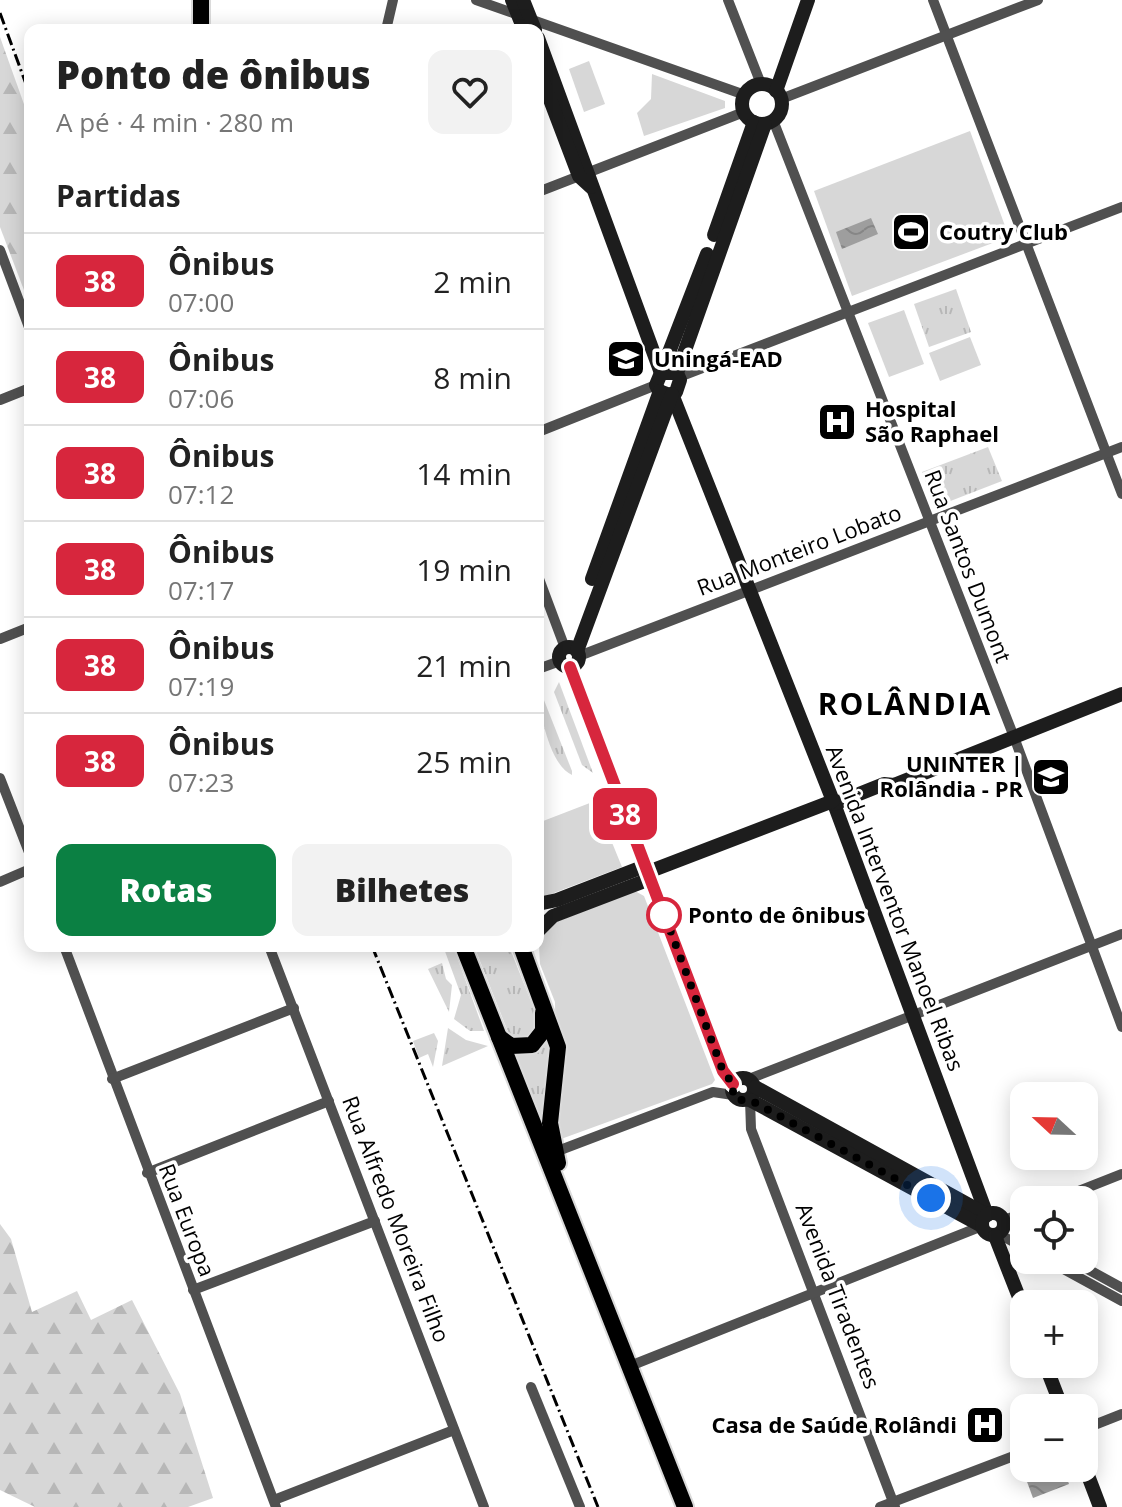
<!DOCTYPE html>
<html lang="pt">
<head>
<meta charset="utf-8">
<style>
  body { margin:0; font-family:"Open Sans",sans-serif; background:#f2f2f2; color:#222; height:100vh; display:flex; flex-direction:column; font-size:30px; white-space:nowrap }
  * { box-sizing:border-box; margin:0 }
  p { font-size:26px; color:#767676 }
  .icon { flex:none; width:44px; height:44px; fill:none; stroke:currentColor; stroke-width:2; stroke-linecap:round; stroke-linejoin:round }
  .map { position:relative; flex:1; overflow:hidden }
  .details { position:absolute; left:24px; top:24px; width:520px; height:928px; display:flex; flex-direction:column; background:#fff; border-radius:16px; box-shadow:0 4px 20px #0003 }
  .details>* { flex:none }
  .badge { padding:0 16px; border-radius:12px; font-size:28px; line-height:52px }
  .needle { width:52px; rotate:292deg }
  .fabs { position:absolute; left:1010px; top:1082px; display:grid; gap:16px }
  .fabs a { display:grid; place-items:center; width:88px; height:88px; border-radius:16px; background:#fff; box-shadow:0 4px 20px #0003; font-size:40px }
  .you { position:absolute; width:40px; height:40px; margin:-20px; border:6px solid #fff; border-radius:50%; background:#1a73e8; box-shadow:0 0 0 12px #1a73e833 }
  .map>.badge { position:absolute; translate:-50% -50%; box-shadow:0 0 0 4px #fff }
  h2 { padding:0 32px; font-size:30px; line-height:72px }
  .round { display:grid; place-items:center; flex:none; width:84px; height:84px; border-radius:16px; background:#f2f2f2 }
  .summary { display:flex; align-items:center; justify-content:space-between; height:136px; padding:0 32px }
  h1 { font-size:38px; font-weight:800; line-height:60px }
  .button { display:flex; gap:16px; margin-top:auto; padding:16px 32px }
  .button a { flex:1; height:92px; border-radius:16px; background:#0b8043; color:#fff; font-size:32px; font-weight:800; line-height:92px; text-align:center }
  .button a+a { background:#f2f2f2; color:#222 }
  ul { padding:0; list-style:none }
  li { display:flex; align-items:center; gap:24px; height:96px; padding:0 32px; border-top:2px solid #e0e0e0 }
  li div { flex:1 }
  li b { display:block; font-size:30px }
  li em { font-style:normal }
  li .badge { min-width:88px; font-weight:700; text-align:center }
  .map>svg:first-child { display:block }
</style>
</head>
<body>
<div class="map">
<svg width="1122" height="1507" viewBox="0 0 1122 1507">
  <defs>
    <pattern id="grass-tufts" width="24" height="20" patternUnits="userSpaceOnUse" patternTransform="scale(2)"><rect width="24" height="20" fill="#d7d7d7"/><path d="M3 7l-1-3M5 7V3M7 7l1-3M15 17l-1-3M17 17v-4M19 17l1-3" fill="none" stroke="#b7b7b7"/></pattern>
    <pattern id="forest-firs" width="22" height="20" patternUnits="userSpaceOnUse" patternTransform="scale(2)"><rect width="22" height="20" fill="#d7d7d7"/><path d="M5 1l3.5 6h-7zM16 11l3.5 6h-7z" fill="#b7b7b7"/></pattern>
    <pattern id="water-waves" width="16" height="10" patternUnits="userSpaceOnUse" patternTransform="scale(2)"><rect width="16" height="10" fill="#9e9e9e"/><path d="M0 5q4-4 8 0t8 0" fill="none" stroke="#868686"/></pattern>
  </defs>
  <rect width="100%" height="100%" fill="#fff"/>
  <!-- grass -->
  <g fill="url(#grass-tufts)">
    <polygon points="956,289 971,332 929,347 914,304"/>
    <polygon points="988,447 1002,481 935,507 922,472"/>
    <polygon points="559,682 593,773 582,765 554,692"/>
    <path d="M538,685L572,771V775C549,765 538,708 538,685Z"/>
    <polygon points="443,946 453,946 484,1031 470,1031 454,1019 461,995"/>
    <polygon points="474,946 509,946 538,1019 534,1034 523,1041 510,1037"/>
    <polygon points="442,963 446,979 452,985 449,1012 428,969"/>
    <polygon points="448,1028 466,1040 488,1046 442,1066"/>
    <polygon points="434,1033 438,1041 433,1067 428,1054 419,1058 413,1041"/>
    <polygon points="549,1038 551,1049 542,1130 512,1054 534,1052"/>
  </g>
  <!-- forest -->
  <g fill="url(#forest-firs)">
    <polygon points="0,37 30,121 30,306 0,227"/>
    <polygon points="0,1224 11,1239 32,1312 77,1291 91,1320 132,1300 180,1394 213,1498 188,1507 35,1507 0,1490"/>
  </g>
  <!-- park -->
  <g fill="#d7d7d7">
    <polygon points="589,61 605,104 584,112 569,69"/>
    <polygon points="652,74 725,101 725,108 644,136 637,113 651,99"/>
    <polygon points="970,131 1008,234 1006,238 852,296 814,191"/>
    <polygon points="904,310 924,364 889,377 868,323"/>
    <polygon points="970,337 981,365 940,381 929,353"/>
    <polygon points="595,801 622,867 538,899 538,823"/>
    <polygon points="635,891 644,896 715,1080 712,1084 561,1139 557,1135 555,1002 540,964 539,945 545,931 556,922"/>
  </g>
  <!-- water -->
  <g fill="url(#water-waves)">
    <polygon points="871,218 878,234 842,249 836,232"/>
    <polygon points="1030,1468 1063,1468 1069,1484 1033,1498 1023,1471"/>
  </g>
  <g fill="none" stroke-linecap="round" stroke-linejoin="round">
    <!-- primary casing -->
    <g stroke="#dbdbdb" stroke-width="20">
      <g id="primary">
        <polyline points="201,0 201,30"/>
        <polyline points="463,946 685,1507"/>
        <polyline points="521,946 558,1047 550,1123 558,1163"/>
        <polyline points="499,1037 511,1046 532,1045 543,1031 543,1013"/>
      </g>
    </g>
    <!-- street -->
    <g stroke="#505050" stroke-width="10">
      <polyline points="476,0 745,95"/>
      <polyline points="728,0 761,84"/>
      <polyline points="933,0 1122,494"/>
      <polyline points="386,30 393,0"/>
      <polyline points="781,99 1038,0"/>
      <polyline points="773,120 1014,737 1122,1027"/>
      <polyline points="538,192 744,112"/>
      <polyline points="0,250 30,330"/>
      <polyline points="679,377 1122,207"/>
      <polyline points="0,400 30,388"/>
      <polyline points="538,432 656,385"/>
      <polyline points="538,576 565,648"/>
      <polyline points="0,639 30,627"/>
      <polyline points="579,656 1122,447"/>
      <polyline points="538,669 560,661"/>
      <polyline points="0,778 30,855"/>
      <polyline points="0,882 30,869"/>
      <polyline points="64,946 276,1507"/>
      <polyline points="269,946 484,1507"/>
      <polyline points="112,1079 294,1008"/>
      <polyline points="749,1079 1122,934"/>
      <polyline points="750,1100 751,1129 895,1507"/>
      <polyline points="555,1152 713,1092 733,1095"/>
      <polyline points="147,1173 329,1101"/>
      <polyline points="1056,1200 1122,1174"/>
      <polyline points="1004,1220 1024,1233"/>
      <polyline points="1004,1220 1024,1213"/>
      <polyline points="999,1234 1024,1248"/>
      <polyline points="1047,1260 1122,1301"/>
      <polyline points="1071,1260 1122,1288"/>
      <polyline points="193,1290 375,1221"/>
      <polyline points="630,1366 982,1226"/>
      <polyline points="531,1387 580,1507"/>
      <polyline points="1084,1429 1122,1414"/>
      <polyline points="274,1500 454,1430"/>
      <polyline points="880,1507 1024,1452"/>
    </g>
    <!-- secondary -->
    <g stroke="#1d1d1d" stroke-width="14">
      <polyline points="512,0 524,30"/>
      <polyline points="523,0 535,30"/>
      <polyline points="538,38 661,373"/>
      <polyline points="538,68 579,176 591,187"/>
      <circle cx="762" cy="104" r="20"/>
      <polyline points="776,91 808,0"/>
      <polyline points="714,235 754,122"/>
      <polyline points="661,373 707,254"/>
      <polyline points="677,373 661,373 656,385 659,391 670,395 676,392 680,380 677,373 765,124"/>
      <polyline points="672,394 833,801 987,1215"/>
      <polyline points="592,579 660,391"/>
      <circle cx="569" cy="657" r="10"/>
      <polyline points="577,651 672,394"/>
      <polyline points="570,667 723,1071 733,1084"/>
      <polyline points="834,804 884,784 894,785 1122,694"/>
      <polyline points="648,872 833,801"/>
      <polyline points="538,904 557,900 645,866"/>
      <polyline points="538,931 553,916 650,879"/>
      <circle cx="743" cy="1089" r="11"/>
      <polyline points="755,1087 987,1215"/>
      <polyline points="750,1100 982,1226"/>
      <circle cx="993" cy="1224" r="11"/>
      <polyline points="995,1236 1024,1310"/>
      <polyline points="1045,1364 1062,1408"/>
      <polyline points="1084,1465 1100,1507"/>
    </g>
    <!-- primary -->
    <use href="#primary" stroke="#000" stroke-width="16"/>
    <!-- rail -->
    <g stroke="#000" stroke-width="3" stroke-dasharray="12 4 2 4" stroke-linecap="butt">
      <polyline points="0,13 30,95"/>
      <polyline points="372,946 598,1507"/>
    </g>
  </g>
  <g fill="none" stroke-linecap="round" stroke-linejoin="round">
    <!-- line casing -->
    <g stroke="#fff" stroke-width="18">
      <polyline id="line" points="570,667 723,1071 733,1084"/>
    </g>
    <!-- line -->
    <use href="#line" stroke="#d7263d" stroke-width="12"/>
    <!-- walk -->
    <polyline stroke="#000" stroke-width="8" stroke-dasharray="0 14.4" points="664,915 660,903 723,1071 733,1084 733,1095 737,1100 750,1100 931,1198"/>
  </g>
  <!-- icons -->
  <defs>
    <g id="stadium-square" transform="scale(2)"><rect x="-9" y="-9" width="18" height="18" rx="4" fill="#000" stroke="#fff"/><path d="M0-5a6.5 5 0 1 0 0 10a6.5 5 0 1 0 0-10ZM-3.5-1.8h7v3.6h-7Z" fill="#fff"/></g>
    <g id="university-square" transform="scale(2)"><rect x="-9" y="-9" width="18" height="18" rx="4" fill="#000" stroke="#fff"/><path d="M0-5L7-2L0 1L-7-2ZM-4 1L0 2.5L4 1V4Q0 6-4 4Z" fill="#fff"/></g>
    <g id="hospital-square" transform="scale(2)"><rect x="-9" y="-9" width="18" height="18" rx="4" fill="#000" stroke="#fff"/><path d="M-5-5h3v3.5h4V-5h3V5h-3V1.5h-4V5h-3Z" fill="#fff"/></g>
  </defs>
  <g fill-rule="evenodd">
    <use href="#stadium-square" x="911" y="232"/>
    <use href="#university-square" x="626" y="359"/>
    <use href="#hospital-square" x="837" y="422"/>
    <use href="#university-square" x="1051" y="777"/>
    <use href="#hospital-square" x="985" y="1425"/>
  </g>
  <!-- markers -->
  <circle fill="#fff" stroke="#d7263d" stroke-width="4" cx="664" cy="915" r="16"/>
  <g text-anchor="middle" stroke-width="7" stroke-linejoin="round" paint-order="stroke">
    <!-- poi labels -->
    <g font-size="22" font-weight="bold" fill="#000" stroke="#fff" text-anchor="start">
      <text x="939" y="240">Coutry Club</text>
      <text x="654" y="367">Uningá-EAD</text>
      <text x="865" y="417">Hospital<tspan x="865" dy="25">São Raphael</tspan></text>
      <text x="1023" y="772" text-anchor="end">UNINTER |<tspan x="1023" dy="25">Rolândia - PR</tspan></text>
      <text x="957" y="1433" text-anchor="end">Casa de Saúde Rolândi</text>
    </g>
    <!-- street labels -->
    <g font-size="22" fill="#000" stroke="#fff">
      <text transform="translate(799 550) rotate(-21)" y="8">Rua Monteiro Lobato</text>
      <text transform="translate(968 566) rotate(69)" y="8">Rua Santos Dumont</text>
      <text transform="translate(895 908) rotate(69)" y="8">Avenida Interventor Manoel Ribas</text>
      <text transform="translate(396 1219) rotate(69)" y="8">Rua Alfredo Moreira Filho</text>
      <text transform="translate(187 1220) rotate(69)" y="8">Rua Europa</text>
      <text transform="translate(838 1296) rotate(69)" y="8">Avenida Tiradentes</text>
    </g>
    <!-- stop labels -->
    <g font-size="22" font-weight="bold" fill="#000" stroke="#fff" text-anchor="start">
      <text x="688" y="923">Ponto de ônibus</text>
    </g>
    <!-- district labels -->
    <g font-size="30" font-weight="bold" letter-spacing="2" fill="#000" stroke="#fff">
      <text x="905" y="715">ROLÂNDIA</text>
    </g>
  </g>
</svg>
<div class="fabs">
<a><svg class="needle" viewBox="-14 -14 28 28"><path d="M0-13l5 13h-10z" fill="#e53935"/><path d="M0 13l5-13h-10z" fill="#767676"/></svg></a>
<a><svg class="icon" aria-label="locate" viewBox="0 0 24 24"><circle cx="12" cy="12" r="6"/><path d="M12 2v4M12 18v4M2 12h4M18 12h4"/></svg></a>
<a>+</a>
<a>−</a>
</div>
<div class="you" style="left:931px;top:1198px"></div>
<b class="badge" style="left:625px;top:814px;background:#d7263d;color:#fff">38</b>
<section class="details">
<div class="summary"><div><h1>Ponto de ônibus</h1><p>A pé · 4 min · 280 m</p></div><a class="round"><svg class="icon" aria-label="heart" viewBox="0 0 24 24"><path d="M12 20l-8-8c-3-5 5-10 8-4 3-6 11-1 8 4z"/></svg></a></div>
<h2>Partidas</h2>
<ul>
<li><span class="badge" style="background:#d7263d;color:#fff">38</span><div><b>Ônibus</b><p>07:00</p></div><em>2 min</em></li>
<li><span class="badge" style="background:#d7263d;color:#fff">38</span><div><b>Ônibus</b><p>07:06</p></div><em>8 min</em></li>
<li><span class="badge" style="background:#d7263d;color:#fff">38</span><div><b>Ônibus</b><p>07:12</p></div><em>14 min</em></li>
<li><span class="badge" style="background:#d7263d;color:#fff">38</span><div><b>Ônibus</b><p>07:17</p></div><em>19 min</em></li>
<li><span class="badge" style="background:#d7263d;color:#fff">38</span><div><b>Ônibus</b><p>07:19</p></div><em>21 min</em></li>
<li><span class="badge" style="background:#d7263d;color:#fff">38</span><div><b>Ônibus</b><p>07:23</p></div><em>25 min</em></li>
</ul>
<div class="button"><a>Rotas</a><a>Bilhetes</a></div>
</section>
</div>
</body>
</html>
